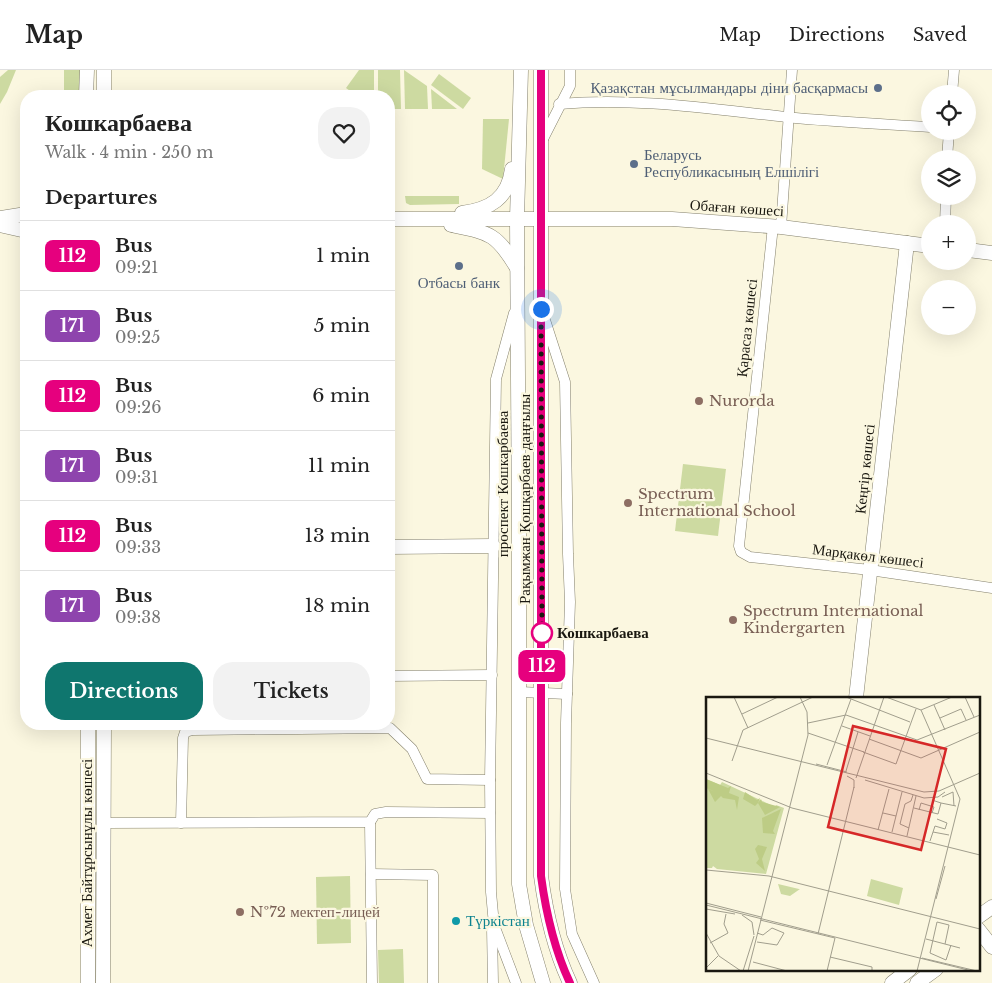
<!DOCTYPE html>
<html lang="en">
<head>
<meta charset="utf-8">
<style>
  body { margin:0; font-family:"Libre Baskerville",serif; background:#f2f2f2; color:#222; height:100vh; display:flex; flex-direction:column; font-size:19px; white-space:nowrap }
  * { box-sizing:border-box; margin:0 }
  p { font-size:16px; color:#767676 }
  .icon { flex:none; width:28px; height:28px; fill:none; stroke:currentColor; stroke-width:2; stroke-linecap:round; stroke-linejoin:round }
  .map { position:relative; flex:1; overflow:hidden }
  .drawer { position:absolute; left:20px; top:20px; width:375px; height:640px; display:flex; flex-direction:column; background:#fff; border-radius:20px; box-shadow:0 5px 20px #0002 }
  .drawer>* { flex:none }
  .badge { padding:0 10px; border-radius:8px; font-size:18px; line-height:32px }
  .fabs { position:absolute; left:921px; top:15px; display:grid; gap:10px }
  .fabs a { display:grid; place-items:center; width:55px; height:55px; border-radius:50%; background:#fff; box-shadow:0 5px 20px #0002; font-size:25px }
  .you { position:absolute; width:25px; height:25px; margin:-12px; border:4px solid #fff; border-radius:50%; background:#1a73e8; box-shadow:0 0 0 8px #1a73e833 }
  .map>.badge { position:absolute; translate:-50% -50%; box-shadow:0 0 0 2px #fff }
  h2 { padding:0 25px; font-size:19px; line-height:45px }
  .round { display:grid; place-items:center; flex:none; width:52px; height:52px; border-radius:20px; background:#f2f2f2 }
  .summary { display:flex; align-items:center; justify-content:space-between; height:85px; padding:0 25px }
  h1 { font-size:24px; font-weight:600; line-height:38px }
  .button { display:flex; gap:10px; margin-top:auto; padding:10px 25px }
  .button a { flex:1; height:58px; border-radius:20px; background:#0f766e; color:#fff; font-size:20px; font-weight:600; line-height:58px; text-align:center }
  .button a+a { background:#f2f2f2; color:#222 }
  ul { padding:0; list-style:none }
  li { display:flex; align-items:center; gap:15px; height:70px; padding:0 25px; border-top:1px solid #e0e0e0 }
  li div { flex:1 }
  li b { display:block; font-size:19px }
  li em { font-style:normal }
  li .badge { min-width:55px; font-weight:700; text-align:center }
  header { display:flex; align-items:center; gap:30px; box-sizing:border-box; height:70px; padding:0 25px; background:#fff; border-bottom:1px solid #e0e0e0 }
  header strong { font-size:24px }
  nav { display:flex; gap:28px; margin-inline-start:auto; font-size:18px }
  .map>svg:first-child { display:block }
</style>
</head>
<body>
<header>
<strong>Map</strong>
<nav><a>Map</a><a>Directions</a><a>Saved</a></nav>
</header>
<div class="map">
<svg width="992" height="913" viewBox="0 0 992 913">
  <rect width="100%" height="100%" fill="#fbf7e0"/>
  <!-- green -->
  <g fill="#cddaa1">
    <polygon points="8,0 16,0 7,22 0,34 0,7"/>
    <polygon points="64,0 81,0 79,26 64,26"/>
    <polygon points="359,0 374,0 374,26 357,26 346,18"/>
    <polygon points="378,0 400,0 401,39 389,39 389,26 378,26"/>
    <polygon points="404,0 427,16 428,39 405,39"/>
    <polygon points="439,4 471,28 463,39 431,15"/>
    <polygon points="431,19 457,39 432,39"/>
    <polygon points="483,49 509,49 503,109 482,99"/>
    <polygon points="405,126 459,126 459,134 410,135 406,133"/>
    <polygon points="683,394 726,399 718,466 675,461"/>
    <polygon points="350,806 351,873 317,874 316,807"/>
    <polygon points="403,879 404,913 379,913 378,880"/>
  </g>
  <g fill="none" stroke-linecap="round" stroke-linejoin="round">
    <!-- street casing -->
    <g stroke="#84806c" stroke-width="11">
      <g id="street">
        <polyline points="952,24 954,0"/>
        <path d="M559,34C635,27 711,39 786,47C834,52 882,54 930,57"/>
        <polyline points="543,69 570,16 570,0"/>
        <polyline points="947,89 949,61"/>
        <polyline points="945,154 946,126"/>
        <polyline points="773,156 739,476 741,482 750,487 870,500 992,518"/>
        <polyline points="781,157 792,0"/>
        <polyline points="514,243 496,309 490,710 491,822 494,855 516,913"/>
        <polyline points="544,247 565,312 568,484 570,532 566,653 565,819 572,864 594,913"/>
        <polyline points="389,606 492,605"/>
        <polyline points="520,622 567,624"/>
        <polyline points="370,752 372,913"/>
        <polyline points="104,753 370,752 375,744 386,742 490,743"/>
        <polyline points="181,753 183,668 185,662 193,660 390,658 412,679 427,709 490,710"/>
        <polyline points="371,804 433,805 433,913"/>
        <polyline points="492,858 493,913"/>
      </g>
    </g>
    <!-- secondary casing -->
    <g stroke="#84806c" stroke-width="15">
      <g id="secondary">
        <polyline points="104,0 104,26"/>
        <polyline points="521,0 517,149 519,465 519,814 526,855 543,913"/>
        <path d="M541,0V806C546,844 554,879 570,913"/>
        <polyline points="86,26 87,0"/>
        <path d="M462,143C490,139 508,129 512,99"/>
        <polyline points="0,148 26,144"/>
        <polyline points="389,149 672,149 781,157 930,176"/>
        <polyline points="0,155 26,161"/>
        <path d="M451,155C490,163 496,163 517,198"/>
        <polyline points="968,180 992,183"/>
        <polyline points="389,477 493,476"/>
        <polyline points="856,628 907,173"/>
        <polyline points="88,654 88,913"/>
        <polyline points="978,847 992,837"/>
        <polyline points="978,859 992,877"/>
        <polyline points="103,913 104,654"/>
        <polyline points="892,913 910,899"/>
        <polyline points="917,913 936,899"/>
      </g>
    </g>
    <!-- street -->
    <use href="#street" stroke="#fff" stroke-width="10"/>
    <!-- secondary -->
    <use href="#secondary" stroke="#fff" stroke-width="14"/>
  </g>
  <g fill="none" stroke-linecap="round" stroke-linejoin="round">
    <!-- line casing -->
    <g stroke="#fff" stroke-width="11">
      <path id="line" d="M541,0V806C546,843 554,879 570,913"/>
    </g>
    <!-- line -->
    <use href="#line" stroke="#e6007e" stroke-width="8"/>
    <!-- walk -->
    <polyline stroke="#1a1810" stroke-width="5" stroke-dasharray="0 9" points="541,239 542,565 542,563"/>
  </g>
  <!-- markers -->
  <g fill="#5c6f8a" stroke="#fbf7e0" stroke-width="2">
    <circle cx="878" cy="18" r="5"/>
    <circle cx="634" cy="94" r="5"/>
    <circle cx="459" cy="196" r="5"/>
  </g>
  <g fill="#8d6e63" stroke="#fbf7e0" stroke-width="2">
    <circle cx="699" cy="331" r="5"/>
    <circle cx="628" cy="433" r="5"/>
    <circle cx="733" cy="550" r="5"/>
    <circle cx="240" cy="842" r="5"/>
  </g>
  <circle fill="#fff" stroke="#e6007e" stroke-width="2.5" cx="542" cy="563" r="10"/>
  <circle fill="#0f9aa8" stroke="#fbf7e0" stroke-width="2" cx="456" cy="851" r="5"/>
  <g text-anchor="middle" stroke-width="4.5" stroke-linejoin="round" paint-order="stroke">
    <!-- service labels -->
    <g font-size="15" fill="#4e5e75" stroke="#fbf7e0" text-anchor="end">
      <text x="868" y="23">Қазақстан мұсылмандары діни басқармасы</text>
      <text x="644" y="90" text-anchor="start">Беларусь<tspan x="644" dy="17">Республикасының Елшілігі</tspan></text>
      <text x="459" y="218" text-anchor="middle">Отбасы банк</text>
    </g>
    <!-- street labels -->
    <g font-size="15" fill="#1a1810" stroke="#fbf7e0">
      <text transform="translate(737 138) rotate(4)" y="5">Обаған көшесі</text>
      <text transform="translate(747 258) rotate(-84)" y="5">Қарасаз көшесі</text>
      <text transform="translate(865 399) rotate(-84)" y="5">Кеңгір көшесі</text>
      <text transform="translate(503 414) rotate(-90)" y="5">проспект Кошкарбаева</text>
      <text transform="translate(525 429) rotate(-90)" y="5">Рақымжан Қошқарбаев даңғылы</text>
      <text transform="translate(868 486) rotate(7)" y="5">Марқакөл көшесі</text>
      <text transform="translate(87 783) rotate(-90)" y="5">Ахмет Байтұрсынұлы көшесі</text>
    </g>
    <!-- education labels -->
    <g font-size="15" fill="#785e54" stroke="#fbf7e0" text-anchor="start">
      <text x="709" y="336">Nurorda</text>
      <text x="638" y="429">Spectrum<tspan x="638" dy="17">International School</tspan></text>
      <text x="743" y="546">Spectrum International<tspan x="743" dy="17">Kindergarten</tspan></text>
      <text x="250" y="847">№72 мектеп-лицей</text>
    </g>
    <!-- stop labels -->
    <g font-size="15" font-weight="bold" fill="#1a1810" stroke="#fbf7e0" text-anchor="start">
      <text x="557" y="568">Кошкарбаева</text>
    </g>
    <!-- culture labels -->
    <g font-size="15" fill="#0d838f" stroke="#fbf7e0" text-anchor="start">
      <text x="466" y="856">Түркістан</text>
    </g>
  </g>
  <!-- overview -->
  <g transform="translate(706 627)">
    <rect width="274" height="274" fill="#fbf7e0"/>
    <path d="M0,82L14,88L16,85L69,110L70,108L78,111L60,177L11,172L7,169L6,171H0ZM165,182L197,191L193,208L161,199ZM72,187L93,192H94L84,199L75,197Z" fill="#cddaa1"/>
    <path d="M0,82L22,91L25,89L23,96L33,100L31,113L29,103L17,101L12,96L15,99L9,105L2,92L10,95L0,91ZM39,95L51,103L54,101L52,106L55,102L56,105L74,110L59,118L52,106L49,109L37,102ZM75,112L67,134L69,137L57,136L56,121ZM52,148L61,150L56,162L59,174L50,166L53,162L49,152Z" fill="#bdcc85"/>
    <path fill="none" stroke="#a19e8d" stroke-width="1" d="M28,0L42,31M140,0L204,25M180,0L215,13L246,0M259,0L268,20M228,8L239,33M36,17L72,0M234,21L255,12L260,23M102,26L140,18L211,43L274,18M136,29L164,39M102,36L158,55M0,41L218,95L233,94L274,76M163,42L215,61L274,35M157,55L190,67L210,12M26,64L37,33L107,0M110,67L141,75M121,68L145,2M140,74L152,35M0,76L86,111L274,158M141,79L148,83V91M150,81L178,0M159,83L218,101L232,100L239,95M236,100L247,95L248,109M235,106L250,109M208,111L232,117L235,106L226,103M213,113L215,106L228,110L226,116M177,116L190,119L186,135M190,119L196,95M203,131L194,127L199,107L205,104L207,98M172,133L183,92M227,135L243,138M201,139L210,99M224,144L229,129L239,132L241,126L231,122M0,173L63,179L274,232M230,202L239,169M0,206L55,220M0,208L266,274M0,212L29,217M36,218L46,225L48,238M54,223L129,241L121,274M0,236L13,259L35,274M51,236L57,238L66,231L78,236L71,248L51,245M112,237L148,90M220,242L254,251M4,246L22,236L18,227L20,217M239,247L243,228L231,225L224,256L240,263L245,248M124,260L166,270V274M216,261L271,274M47,265L81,274M0,271L12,259M37,274L48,239M42,274L102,38L101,15L94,0M211,274L254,102L215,13"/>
    <path fill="#d62828" fill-opacity="0.15" stroke="#d62828" stroke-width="2.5" d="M147,29L240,52L215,153L122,130Z"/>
    <rect width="274" height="274" fill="none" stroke="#1a1810" stroke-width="2.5"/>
  </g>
</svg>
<div class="fabs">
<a><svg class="icon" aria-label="locate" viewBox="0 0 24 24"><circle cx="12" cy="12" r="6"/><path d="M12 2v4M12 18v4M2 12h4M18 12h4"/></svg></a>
<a><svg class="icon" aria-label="layers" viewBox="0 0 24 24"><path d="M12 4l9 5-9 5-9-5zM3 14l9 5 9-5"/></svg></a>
<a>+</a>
<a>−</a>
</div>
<div class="you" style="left:541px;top:239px"></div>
<b class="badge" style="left:542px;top:596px;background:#e6007e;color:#fff">112</b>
<section class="drawer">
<div class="summary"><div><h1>Кошкарбаева</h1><p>Walk · 4 min · 250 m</p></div><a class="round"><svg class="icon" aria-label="heart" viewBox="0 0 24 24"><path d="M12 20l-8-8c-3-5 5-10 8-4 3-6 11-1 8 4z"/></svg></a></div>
<h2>Departures</h2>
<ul>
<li><span class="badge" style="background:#e6007e;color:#fff">112</span><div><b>Bus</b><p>09:21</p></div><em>1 min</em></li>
<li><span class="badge" style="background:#8e44ad;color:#fff">171</span><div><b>Bus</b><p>09:25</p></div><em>5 min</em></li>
<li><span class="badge" style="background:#e6007e;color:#fff">112</span><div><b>Bus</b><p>09:26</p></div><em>6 min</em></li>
<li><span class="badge" style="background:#8e44ad;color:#fff">171</span><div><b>Bus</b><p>09:31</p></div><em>11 min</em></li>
<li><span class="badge" style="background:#e6007e;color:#fff">112</span><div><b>Bus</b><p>09:33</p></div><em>13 min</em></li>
<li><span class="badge" style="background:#8e44ad;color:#fff">171</span><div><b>Bus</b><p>09:38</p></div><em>18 min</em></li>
</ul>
<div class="button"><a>Directions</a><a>Tickets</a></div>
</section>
</div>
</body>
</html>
